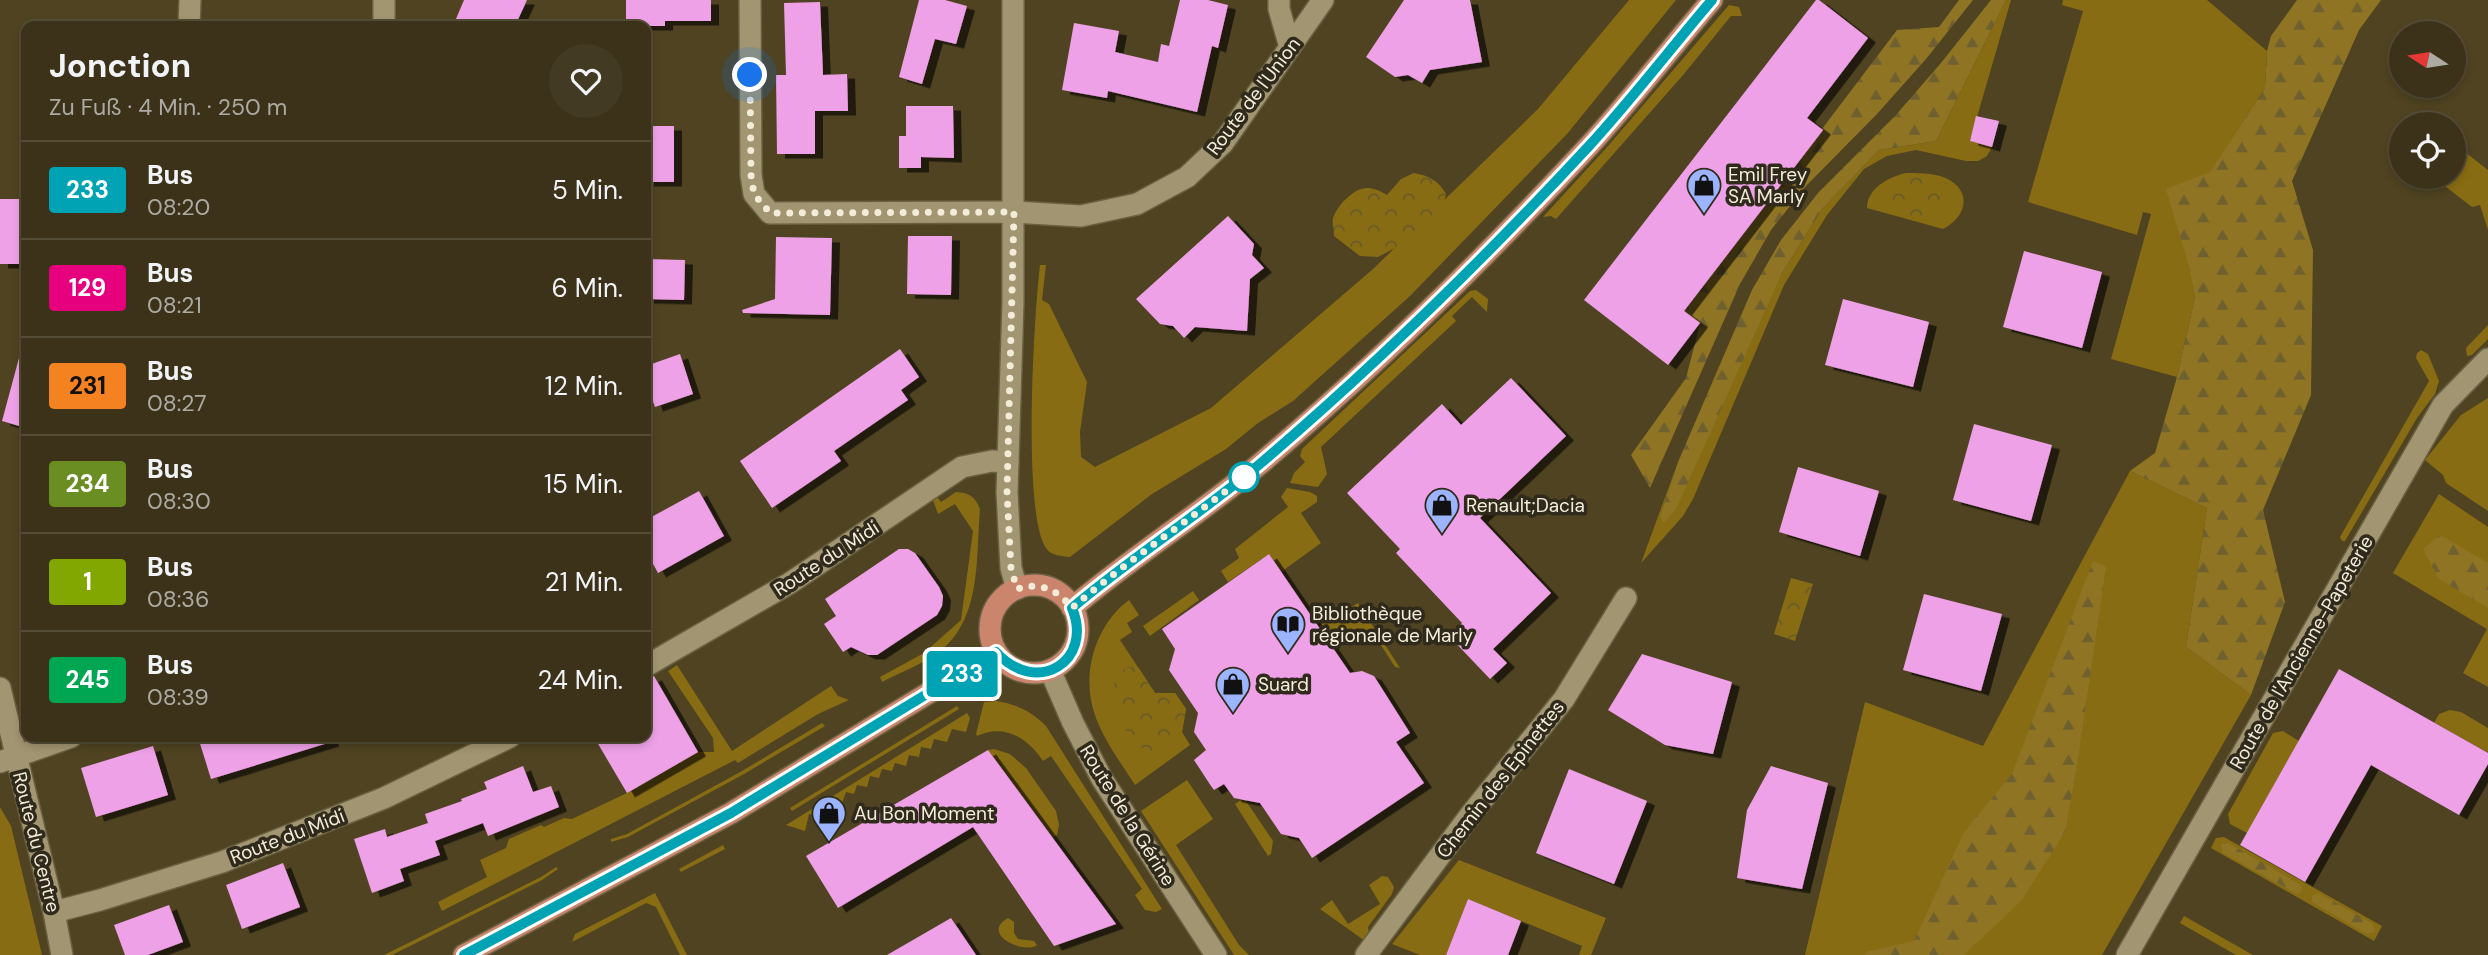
<!DOCTYPE html>
<html lang="de">
<head>
<meta charset="utf-8">
<style>
  body { margin:0; font-family:"DM Sans",sans-serif; background:#423a22; color:#f1f3f6; height:100vh; display:flex; flex-direction:column; font-size:26px; white-space:nowrap }
  * { box-sizing:border-box; margin:0 }
  p { font-size:23px; color:#acaaa2 }
  .icon { flex:none; width:38px; height:38px; fill:none; stroke:currentColor; stroke-width:2; stroke-linecap:round; stroke-linejoin:round }
  .map { position:relative; flex:1; overflow:hidden }
  .panel { position:absolute; left:21px; top:21px; width:630px; height:721px; display:flex; flex-direction:column; background:#3b3219; border-radius:14px; box-shadow:0 4px 10px #0003,0 0 0 2px #544d38 }
  .panel>* { flex:none }
  .badge { padding:0 14px; border-radius:5px; font-size:24px; line-height:46px }
  .needle { width:46px; rotate:282deg }
  .tools { position:absolute; left:2389px; top:21px; display:grid; gap:14px }
  .tools a { display:grid; place-items:center; width:77px; height:77px; border-radius:50%; background:#3b3219; box-shadow:0 4px 10px #0003,0 0 0 2px #544d38; font-size:35px }
  .you { position:absolute; width:35px; height:35px; margin:-18px; border:5px solid #fff; border-radius:50%; background:#1a73e8; box-shadow:0 0 0 10px #1a73e833 }
  .map>.badge { position:absolute; translate:-50% -50%; box-shadow:0 0 0 4px #fff }
  .round { display:grid; place-items:center; flex:none; width:74px; height:74px; border-radius:37px; background:#423a22 }
  .head { display:flex; align-items:center; justify-content:space-between; height:119px; padding:0 28px }
  h1 { font-size:33px; font-weight:700; line-height:52px }
  ul { padding:0; list-style:none }
  li { display:flex; align-items:center; gap:21px; height:98px; padding:0 28px; border-top:2px solid #544d38 }
  li div { flex:1 }
  li b { display:block; font-size:26px }
  li em { font-style:normal }
  li .badge { min-width:77px; font-weight:700; text-align:center }
  .map>svg:first-child { display:block }
</style>
</head>
<body>
<div class="map">
<svg width="2488" height="955" viewBox="0 0 2488 955">
  <defs>
    <pattern id="forest-firs" width="22" height="20" patternUnits="userSpaceOnUse" patternTransform="scale(1.75)"><rect width="22" height="20" fill="#8e7423"/><path d="M5 1l3.5 6h-7zM16 11l3.5 6h-7z" fill="#6f6030"/></pattern>
    <pattern id="park-crowns" width="20" height="18" patternUnits="userSpaceOnUse" patternTransform="scale(1.75)"><rect width="20" height="18" fill="#886c13"/><path d="M2 6a3 3 0 1 1 6 0M12 15a3 3 0 1 1 6 0" fill="none" stroke="#685a2a"/></pattern>
    <filter id="shadow"><feDropShadow dx="8" dy="4.5" stdDeviation="0" flood-color="#0009"/></filter>
  </defs>
  <rect width="100%" height="100%" fill="#4f4321"/>
  <!-- green -->
  <g fill="#886c13">
    <path d="M1629,0H1676L1567,134L1410,296L1293,401L1258,423L1226,449L1152,494L1070,557C1062,556 1051,556 1046,548C1022,513 1034,314 1040,265H1046L1042,300L1049,304L1087,382L1080,432L1081,457L1095,467L1211,408L1373,269L1538,109Z"/>
    <polygon points="2006,0 2011,0 1970,141 1992,147 1987,156 1978,161 1966,161 1916,150 1887,156 1864,169 1827,215 1784,285 1693,499 1683,516 1641,563 1678,462 1660,516 1782,273 1822,209 1879,150 1936,141"/>
    <polygon points="2063,0 2207,0 2267,51 2265,88 2210,173 2190,266 2195,297 2177,377 2111,359 2151,214 2143,212 2137,235 2028,202 2083,11 2062,5"/>
    <polygon points="1729,5 1739,7 1742,16 1731,16 1684,74 1556,219 1551,216 1543,217 1608,146"/>
    <polygon points="2456,145 2488,170 2488,230 2480,205 2472,207 2433,177 2454,177 2454,149"/>
    <path d="M1906,173C1918,173 1929,173 1940,176C1972,186 1970,215 1943,229L1867,208C1867,188 1889,177 1906,173Z"/>
    <polygon points="1476,290 1488,299 1487,312 1472,297 1452,316 1456,321 1321,447 1327,474 1318,487 1290,483 1294,473 1305,462 1300,456 1302,449 1470,291"/>
    <polygon points="2488,325 2488,339 2472,355 2467,356 2466,348"/>
    <polygon points="2421,350 2428,354 2439,381 2435,394 2417,418 2345,541 2342,541 2340,537 2429,381 2416,358 2417,353"/>
    <polygon points="2488,398 2488,511 2446,483 2443,475 2425,460 2461,415"/>
    <polygon points="2130,471 2207,508 2186,647 2251,695 2102,955 1805,955 1865,702 1983,746"/>
    <polygon points="1287,488 1310,492 1317,496 1317,502 1301,513 1321,543 1281,572 1269,554 1228,582 1221,571 1239,558 1235,549 1288,507 1281,497"/>
    <path d="M956,492C969,493 975,496 980,509C976,556 982,619 940,651C923,664 901,672 882,682L880,677L924,653L961,620L973,531L955,504L938,514L933,500L937,497L941,502Z"/>
    <polygon points="2439,494 2488,527 2488,687 2463,673 2487,629 2393,573"/>
    <polygon points="1193,591 1199,600 1150,636 1143,626"/>
    <path d="M1129,600L1139,615L1127,623L1132,632L1120,640L1155,693H1175L1186,709L1182,732L1190,745L1135,785C1121,763 1105,742 1096,718C1080,677 1094,626 1129,600Z"/>
    <path d="M1358,603L1400,668L1395,667C1374,634 1372,624 1336,650L1319,626Z"/>
    <polygon points="677,665 732,751 831,686 838,696 849,700 818,714 738,763 735,760 442,911 438,902 487,877 480,860 506,848 509,839 541,825 544,827 564,818 572,819 627,793 698,752 714,752 713,738 668,671"/>
    <path d="M996,701C1016,704 1031,711 1046,726L1162,909L1156,912L1145,910L1135,895L1142,889L1051,756L1043,761C1028,738 1004,723 977,736L976,734L984,702Z"/>
    <polygon points="957,706 959,709 792,811 790,808"/>
    <polygon points="2450,710 2461,712 2488,728 2488,753 2434,723 2439,714"/>
    <polygon points="967,713 970,718 966,732 952,729 947,742 934,739 931,749 921,747 919,757 909,755 906,766 895,763 892,771 882,769 879,778 870,776 867,787 857,785 854,794 846,792 842,803 833,801 831,810 820,807 817,816 809,814 805,831 786,825"/>
    <polygon points="822,723 825,726 744,774 628,837 611,842 611,839 627,834 742,771"/>
    <polygon points="2283,731 2299,741 2247,833 2230,824 2228,814 2273,733"/>
    <polygon points="994,749 1010,754 1026,768 1056,811 1059,825 1057,835 1053,838 988,750"/>
    <polygon points="1187,780 1213,819 1176,845 1239,945 1249,955 1234,955 1141,811"/>
    <polygon points="1244,798 1273,841 1271,854 1268,856 1235,804"/>
    <polygon points="0,807 11,826 42,955 0,955"/>
    <polygon points="2224,837 2382,926 2374,941 2211,848 2216,838"/>
    <polygon points="723,845 725,849 681,872 679,869"/>
    <polygon points="1459,860 1606,918 1591,955 1579,955 1582,946 1468,899 1446,955 1420,955 1392,944"/>
    <polygon points="556,867 558,869 542,880 392,955 384,955 541,877"/>
    <polygon points="1382,876 1388,877 1394,887 1392,894 1368,927 1369,935 1365,941 1320,909 1332,900 1348,924 1380,904 1369,885"/>
    <polygon points="655,893 687,955 680,955 656,907 646,903 572,942 575,934"/>
    <polygon points="2184,916 2253,955 2236,955 2180,923"/>
    <path d="M1008,918L1014,922V933L1018,939L1034,941L1037,945C1025,955 979,934 1008,918Z"/>
  </g>
  <!-- forest -->
  <g fill="url(#forest-firs)">
    <polygon points="1959,0 1973,0 1926,59 1877,114 1805,187 1771,230 1740,284 1650,488 1631,455 1686,378 1700,324 1684,311 1897,30 1939,27"/>
    <polygon points="1991,0 2006,0 1936,141 1879,150 1822,209 1782,273 1676,509 1664,523 1660,516 1678,462 1752,290 1781,240 1818,193 1895,116 1941,63"/>
    <polygon points="2297,0 2381,0 2359,30 2292,181 2313,250 2311,395 2263,510 2285,602 2251,695 2186,647 2207,508 2130,471 2155,453 2177,377 2195,297 2189,266 2166,189 2210,172 2265,88 2267,51 2271,36"/>
    <polygon points="2440,535 2488,563 2488,608 2439,579 2423,549"/>
    <polygon points="2093,561 2106,567 2077,765 2065,832 2021,901 1964,955 1864,955 1866,952 1914,941 1964,832 2012,774"/>
    <polygon points="2228,843 2301,885 2302,891 2297,894 2223,853 2221,844"/>
    <polygon points="2318,893 2373,924 2375,932 2367,934 2312,902 2312,896"/>
  </g>
  <!-- park -->
  <g fill="url(#park-crowns)">
    <path d="M1414,173C1429,176 1438,180 1446,194L1443,208L1410,240L1378,257L1360,256L1334,236C1334,231 1332,223 1333,218C1335,212 1341,203 1346,199C1360,185 1371,185 1387,195L1401,179Z"/>
    <path d="M1925,174L1948,184L1937,224L1872,206V198C1891,181 1900,177 1925,174Z"/>
    <polygon points="1791,578 1813,584 1795,641 1774,634"/>
    <polygon points="1128,667 1138,667 1155,693 1175,693 1186,709 1182,732 1149,753 1129,739 1117,709 1114,682 1120,672"/>
  </g>
  <!-- building -->
  <g fill="#eea1e7" filter="url(#shadow)">
    <polygon points="464,0 527,0 515,26 453,26"/>
    <polygon points="626,0 711,0 711,21 665,21 665,26 626,26"/>
    <polygon points="919,0 945,0 967,6 956,44 935,39 922,84 899,77"/>
    <polygon points="1180,0 1208,0 1228,5 1218,48 1212,46 1197,112 1108,91 1107,98 1062,90 1074,23 1119,31 1115,52 1158,62 1161,44 1169,46"/>
    <polygon points="1404,0 1470,0 1482,62 1430,70 1422,83 1408,75 1395,77 1366,57"/>
    <polygon points="1816,0 1819,0 1868,38 1807,118 1823,130 1684,311 1700,323 1668,365 1584,300"/>
    <polygon points="820,2 823,75 847,74 848,111 815,111 815,154 777,154 776,75 786,75 784,3"/>
    <polygon points="906,106 953,106 954,158 921,157 921,168 899,168 899,136 906,136"/>
    <polygon points="1976,116 1999,121 1992,147 1970,141"/>
    <rect x="646" y="126" width="28" height="56"/>
    <rect x="0" y="199" width="26" height="65"/>
    <polygon points="1228,216 1254,244 1252,255 1264,268 1250,279 1247,331 1195,327 1184,338 1173,326 1160,324 1136,299"/>
    <polygon points="908,236 952,236 951,295 907,294"/>
    <polygon points="776,237 832,238 830,315 743,313 742,310 775,299"/>
    <polygon points="2024,251 2102,272 2082,348 2003,327"/>
    <polygon points="646,259 685,260 684,300 646,299"/>
    <polygon points="1843,299 1929,322 1913,387 1825,365"/>
    <polygon points="900,349 919,377 901,390 908,400 834,451 841,461 772,508 740,461"/>
    <polygon points="680,354 693,394 655,407 646,382 646,366"/>
    <polygon points="19,358 26,358 26,428 2,421"/>
    <polygon points="1511,378 1566,436 1480,518 1551,593 1493,649 1507,663 1490,679 1449,636 1462,623 1396,553 1400,549 1347,493 1442,404 1461,425"/>
    <polygon points="1974,424 2052,445 2031,521 1953,500"/>
    <polygon points="1798,467 1879,491 1860,556 1779,532"/>
    <polygon points="699,491 724,536 658,573 646,551 646,520"/>
    <polygon points="899,549 908,549 915,553 939,587 943,596 942,606 937,615 877,655 868,655 851,647 843,652 824,624 836,616 825,599"/>
    <polygon points="1269,554 1350,673 1362,671 1374,676 1410,733 1396,742 1424,783 1312,858 1299,838 1281,834 1260,803 1234,798 1224,784 1214,790 1211,786 1194,760 1206,750 1194,732 1198,713 1169,670 1175,649 1162,629"/>
    <polygon points="1924,594 2002,614 1981,691 1903,670"/>
    <polygon points="1642,654 1732,682 1713,754 1665,745 1608,710"/>
    <polygon points="2339,669 2488,753 2488,764 2459,815 2371,765 2305,882 2240,845"/>
    <polygon points="654,676 698,752 627,793 594,737 646,737 646,679"/>
    <polygon points="198,737 330,737 331,742 211,779"/>
    <polygon points="153,746 168,795 96,817 81,768"/>
    <polygon points="988,750 1116,924 1054,946 973,827 838,908 806,856"/>
    <polygon points="523,766 533,792 551,786 559,807 488,836 483,823 435,841 440,855 400,869 404,881 372,893 354,839 385,829 387,837 428,823 425,814 462,801 461,799 487,789 484,782"/>
    <polygon points="1771,766 1828,783 1802,889 1737,878 1747,810"/>
    <polygon points="1569,769 1647,801 1614,884 1536,853"/>
    <polygon points="283,863 300,907 242,929 226,885"/>
    <polygon points="1468,899 1521,921 1508,955 1446,955"/>
    <polygon points="169,905 183,942 148,955 125,955 114,925"/>
    <polygon points="951,918 976,955 887,955"/>
  </g>
  <g fill="none" stroke-linecap="round" stroke-linejoin="round">
    <!-- minor casing -->
    <g stroke="#696041" stroke-width="24">
      <g id="minor">
        <polyline points="750,0 751,175 754,194 770,213 1014,212 1081,216 1137,204 1187,177 1223,143 1323,0"/>
        <polyline points="1013,0 1013,302 1007,492 1011,568 1017,589"/>
        <polyline points="1279,0 1279,9 1290,47"/>
        <polyline points="189,26 190,0"/>
        <polyline points="384,26 384,0"/>
        <polyline points="646,666 790,583 962,467 992,461 1008,462"/>
        <polyline points="1050,670 1073,723 1102,779 1216,955"/>
        <polyline points="0,688 54,912 62,955"/>
        <polyline points="0,762 71,737"/>
        <polyline points="54,912 100,900 222,862 384,798 510,737"/>
        <polyline points="1366,955 1471,814 1564,699 1626,598"/>
        <polyline points="2127,955 2443,405 2488,359"/>
      </g>
    </g>
    <!-- major casing -->
    <g stroke="#696041" stroke-width="24">
      <g id="major">
        <circle cx="1034" cy="629" r="44"/>
        <path d="M1072,608C1133,556 1200,514 1261,463C1377,365 1486,257 1589,146C1632,99 1671,48 1712,0"/>
        <polyline points="464,955 731,813 996,652"/>
      </g>
    </g>
    <!-- minor -->
    <use href="#minor" stroke="#a29571" stroke-width="21"/>
    <!-- major -->
    <use href="#major" stroke="#ca856c" stroke-width="21"/>
  </g>
  <g fill="none" stroke-linecap="round" stroke-linejoin="round">
    <!-- line casing -->
    <g stroke="#fff" stroke-width="16">
      <path id="line" d="M464,955L731,813L996,652C1037,697 1094,661 1072,608C1133,556 1201,514 1261,463C1377,364 1486,257 1589,146C1632,99 1671,48 1712,0"/>
    </g>
    <!-- line -->
    <use href="#line" stroke="#00a3b4" stroke-width="10"/>
    <!-- walk -->
    <path stroke="#f3ecd9" stroke-width="7" stroke-dasharray="0 12.6" d="M750,75L751,175L754,194L770,213L1014,212L1007,492L1011,568L1017,589C1040,582 1057,589 1072,608C1127,561 1187,522 1244,477"/>
  </g>
  <!-- icons -->
  <defs>
    <g id="shop-pin" transform="scale(1.75)"><path d="M0 17L-7.5 6A9.5 9.5 0 1 1 7.5 6Z" fill="#9cb4fd" stroke="#2f2a1b"/><path d="M-5-2.5h2.3a2.7 3.5 0 0 1 5.4 0H5L5.5 6h-11ZM-1.5-2.5h3a1.5 2.3 0 0 0-3 0Z" fill="#111"/></g>
    <g id="library-pin" transform="scale(1.75)"><path d="M0 17L-7.5 6A9.5 9.5 0 1 1 7.5 6Z" fill="#9cb4fd" stroke="#2f2a1b"/><path d="M-6-4Q-3-5.5-.7-3.5V5Q-3 3-6 4ZM6-4Q3-5.5 .7-3.5V5Q3 3 6 4Z" fill="#111"/></g>
  </defs>
  <g fill-rule="evenodd">
    <use href="#shop-pin" x="1704" y="185"/>
    <use href="#shop-pin" x="1442" y="505"/>
    <use href="#library-pin" x="1288" y="624"/>
    <use href="#shop-pin" x="1233" y="684"/>
    <use href="#shop-pin" x="829" y="813"/>
  </g>
  <!-- markers -->
  <circle fill="#fff" stroke="#00a3b4" stroke-width="3.5" cx="1244" cy="477" r="14"/>
  <g text-anchor="middle" stroke-width="7" stroke-linejoin="round" paint-order="stroke">
    <!-- street labels -->
    <g font-size="19" fill="#f3ecd9" stroke="#2f2a1b">
      <text transform="translate(1253 96) rotate(-53)" y="7">Route de l'Union</text>
      <text transform="translate(826 558) rotate(-33)" y="7">Route du Midi</text>
      <text transform="translate(2301 652) rotate(-60)" y="7">Route de l'Ancienne-Papeterie</text>
      <text transform="translate(1500 779) rotate(-52)" y="7">Chemin des Epinettes</text>
      <text transform="translate(1128 815) rotate(58)" y="7">Route de la Gérine</text>
      <text transform="translate(287 836) rotate(-21)" y="7">Route du Midi</text>
      <text transform="translate(37 842) rotate(76)" y="7">Route du Centre</text>
    </g>
    <!-- poi labels -->
    <g font-size="19" fill="#f3ecd9" stroke="#2f2a1b" text-anchor="start">
      <text x="1728" y="181">Emil Frey<tspan x="1728" dy="22">SA Marly</tspan></text>
      <text x="1466" y="512">Renault;Dacia</text>
      <text x="1312" y="620">Bibliothèque<tspan x="1312" dy="22">régionale de Marly</tspan></text>
      <text x="1258" y="691">Suard</text>
      <text x="854" y="820">Au Bon Moment</text>
    </g>
  </g>
</svg>
<div class="tools">
<a><svg class="needle" viewBox="-14 -14 28 28"><path d="M0-13l5 13h-10z" fill="#e53935"/><path d="M0 13l5-13h-10z" fill="#acaaa2"/></svg></a>
<a><svg class="icon" aria-label="locate" viewBox="0 0 24 24"><circle cx="12" cy="12" r="6"/><path d="M12 2v4M12 18v4M2 12h4M18 12h4"/></svg></a>
</div>
<div class="you" style="left:750px;top:75px"></div>
<b class="badge" style="left:962px;top:674px;background:#00a3b4;color:#fff">233</b>
<section class="panel">
<div class="head"><div><h1>Jonction</h1><p>Zu Fuß · 4 Min. · 250 m</p></div><a class="round"><svg class="icon" aria-label="heart" viewBox="0 0 24 24"><path d="M12 20l-8-8c-3-5 5-10 8-4 3-6 11-1 8 4z"/></svg></a></div>
<ul>
<li><span class="badge" style="background:#00a3b4;color:#fff">233</span><div><b>Bus</b><p>08:20</p></div><em>5 Min.</em></li>
<li><span class="badge" style="background:#e6007e;color:#fff">129</span><div><b>Bus</b><p>08:21</p></div><em>6 Min.</em></li>
<li><span class="badge" style="background:#f58220;color:#111">231</span><div><b>Bus</b><p>08:27</p></div><em>12 Min.</em></li>
<li><span class="badge" style="background:#6b8e23;color:#fff">234</span><div><b>Bus</b><p>08:30</p></div><em>15 Min.</em></li>
<li><span class="badge" style="background:#81a700;color:#fff">1</span><div><b>Bus</b><p>08:36</p></div><em>21 Min.</em></li>
<li><span class="badge" style="background:#00a651;color:#fff">245</span><div><b>Bus</b><p>08:39</p></div><em>24 Min.</em></li>
</ul>
</section>
</div>
</body>
</html>
